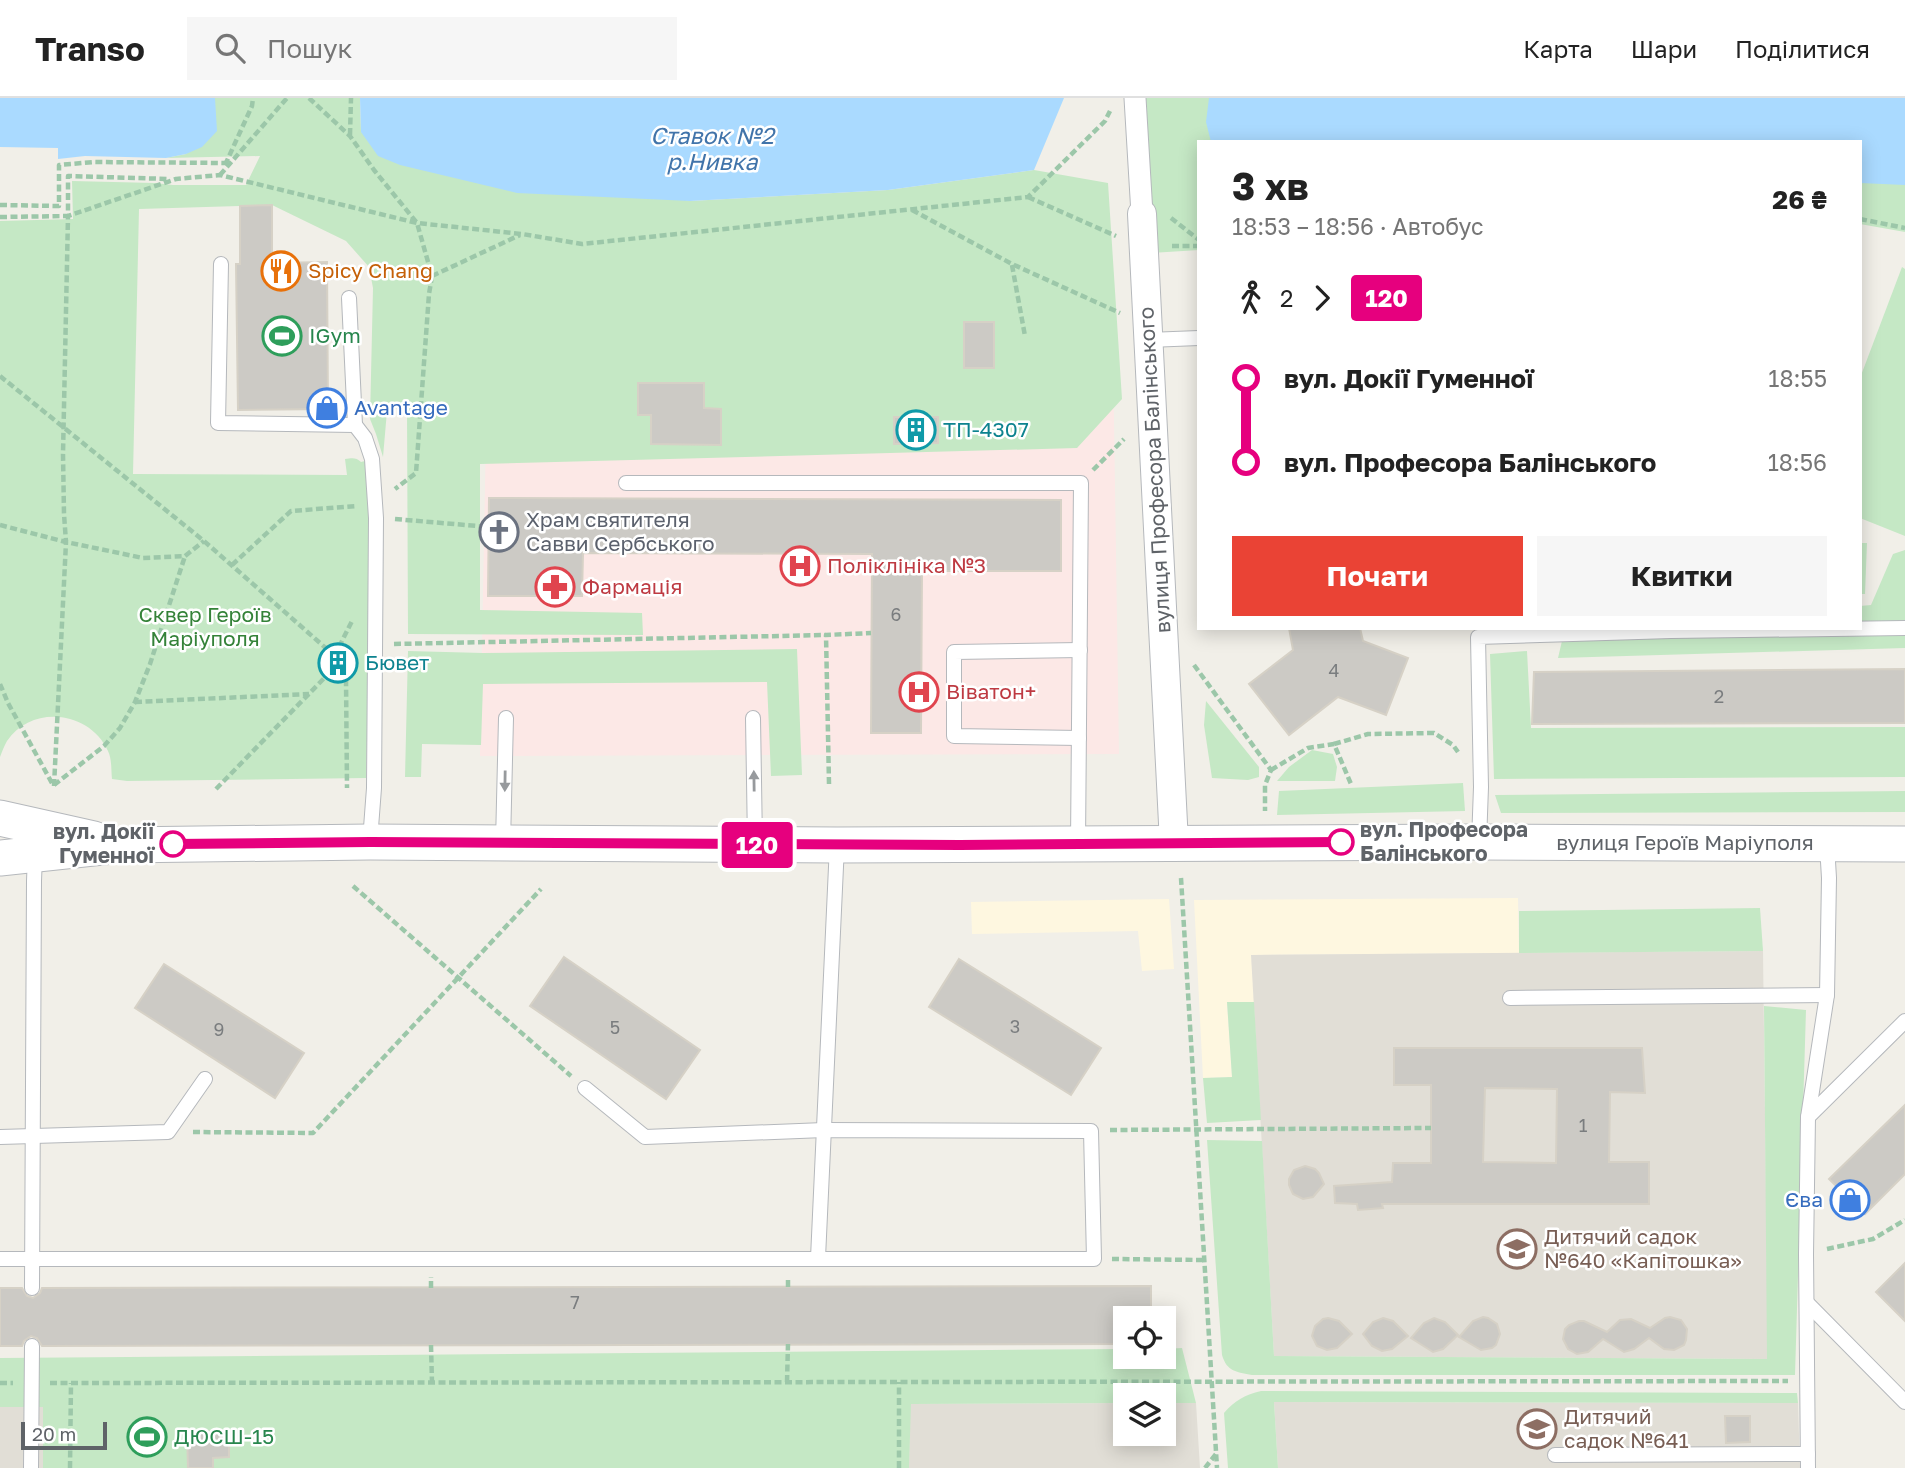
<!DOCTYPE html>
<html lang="uk">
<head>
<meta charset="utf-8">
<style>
  body { margin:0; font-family:"Golos Text",sans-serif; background:#f6f6f6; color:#222; height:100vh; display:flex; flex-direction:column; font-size:26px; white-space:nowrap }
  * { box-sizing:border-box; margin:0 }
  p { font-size:23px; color:#767676 }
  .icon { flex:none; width:38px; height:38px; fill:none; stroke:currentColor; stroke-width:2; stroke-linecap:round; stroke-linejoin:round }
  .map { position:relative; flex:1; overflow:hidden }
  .panel { position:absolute; left:1197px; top:42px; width:665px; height:490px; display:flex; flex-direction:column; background:#fff; border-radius:0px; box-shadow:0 4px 18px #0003 }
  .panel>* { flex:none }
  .badge { padding:0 14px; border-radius:5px; font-size:24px; line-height:46px }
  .fabs { position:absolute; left:1113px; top:1208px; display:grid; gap:14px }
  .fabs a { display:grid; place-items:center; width:63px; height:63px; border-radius:0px; background:#fff; box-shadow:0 4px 18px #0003; font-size:35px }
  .scale { position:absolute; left:21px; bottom:18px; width:86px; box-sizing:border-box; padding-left:7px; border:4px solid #5f6368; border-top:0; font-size:19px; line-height:24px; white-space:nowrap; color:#5f6368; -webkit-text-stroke:5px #fff; paint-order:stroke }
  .map>.badge { position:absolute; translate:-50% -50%; box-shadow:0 0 0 4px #fff }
  .legs { display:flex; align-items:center; gap:10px; height:77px; padding:0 35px; font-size:23px }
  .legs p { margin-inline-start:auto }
  .overview { display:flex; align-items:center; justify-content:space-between; height:119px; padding:0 35px }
  h1 { font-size:38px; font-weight:700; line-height:52px }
  .cta { display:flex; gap:14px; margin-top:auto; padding:14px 35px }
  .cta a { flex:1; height:80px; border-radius:0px; background:#ea4335; color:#fff; font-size:28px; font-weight:700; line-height:80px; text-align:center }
  .cta a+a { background:#f6f6f6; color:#222 }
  ul { padding:0 35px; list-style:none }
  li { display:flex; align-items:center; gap:24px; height:84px; font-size:26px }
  li i { display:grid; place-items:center; width:10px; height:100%; margin:0 9px; background:currentColor }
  li i::after { content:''; width:18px; height:18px; margin:-9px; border:5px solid; border-radius:50%; background:#fff }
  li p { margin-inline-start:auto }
  li:first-child i { background:linear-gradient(#0000 50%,currentColor 0) }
  li:last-child i { background:linear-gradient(currentColor 50%,#0000 0) }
  header { display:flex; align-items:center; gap:42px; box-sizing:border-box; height:98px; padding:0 35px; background:#fff; border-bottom:2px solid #e0e0e0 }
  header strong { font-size:33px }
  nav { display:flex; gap:38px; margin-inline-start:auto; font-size:24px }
  .search { width:490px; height:63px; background:#f6f6f6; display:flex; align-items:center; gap:18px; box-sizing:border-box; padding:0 24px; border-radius:0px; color:#767676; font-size:26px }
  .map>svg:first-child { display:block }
</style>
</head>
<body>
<header>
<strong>Transo</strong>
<div class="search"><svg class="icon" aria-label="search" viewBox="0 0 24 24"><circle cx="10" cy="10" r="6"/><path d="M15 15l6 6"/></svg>Пошук</div>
<nav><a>Карта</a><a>Шари</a><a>Поділитися</a></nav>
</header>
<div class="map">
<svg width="1905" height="1370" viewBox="0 0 1905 1370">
  <rect width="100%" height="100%" fill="#f1efe8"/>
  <!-- commercial -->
  <g fill="#fef7e0">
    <polygon points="1518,800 1519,855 1252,857 1254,904 1227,905 1232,979 1203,980 1194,802"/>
    <polygon points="1169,801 1174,871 1142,873 1138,833 972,836 971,804"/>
  </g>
  <!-- education -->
  <g fill="#e1ded6">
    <polygon points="1763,853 1768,1261 1274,1258 1251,857"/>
    <polygon points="1274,1304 1798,1305 1800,1370 1278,1370"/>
    <polygon points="1125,1305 1125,1335 1164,1335 1164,1305 1196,1305 1200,1370 909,1370 910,1306"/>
    <polygon points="0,1309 44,1309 43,1370 0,1370"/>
  </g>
  <!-- medical -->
  <polygon fill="#fce8e6" points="1113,253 1119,656 480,658 487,280"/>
  <!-- green -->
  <g fill="#c5e8c5">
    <path d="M215,0H360L361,34L690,103L888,92L1034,72L1108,85L1122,301L1077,350L480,366V512L642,515L643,537L408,536L407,311L398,310L387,313L383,359L376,336L370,321L373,190L369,169L346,143L272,107L139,111L133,376L347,377L345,361C352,360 356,359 361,364L365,363L369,418L368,477L371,497L366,680L127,683L112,681C111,672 112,661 108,653C90,613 32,606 7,643C4,648 2,654 0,659V123L73,121L72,83L155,85L173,87H246L260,58L166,60L186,56Z"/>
    <polygon points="1145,0 1905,0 1905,134 1860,126 1860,44 1199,44 1199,152 1151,155"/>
    <polygon points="1902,169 1905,171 1905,438 1860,420 1860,280"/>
    <polygon points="1860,445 1867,445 1865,496 1860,496"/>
    <polygon points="1905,452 1905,550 1558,560 1565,530 1860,530 1860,508 1871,507 1893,456"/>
    <polygon points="797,551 802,677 771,678 767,584 483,586 481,647 422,646 421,679 405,679 408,553 483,555"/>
    <polygon points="1527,553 1531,630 1905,629 1905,679 1494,681 1490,556"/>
    <polygon points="1206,603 1259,669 1259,679 1248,682 1212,680 1204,627"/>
    <polygon points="1312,652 1333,656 1337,669 1335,683 1277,683 1289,669"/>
    <polygon points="1463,685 1465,713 1277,717 1279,693"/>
    <polygon points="1905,693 1905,714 1501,715 1495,697"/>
    <polygon points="1760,810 1763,853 1519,855 1519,813"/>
    <polygon points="1227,904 1254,904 1261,1022 1207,1025 1203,980 1232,979"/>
    <path d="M1764,908L1806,912L1795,1277H1252C1237,1274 1227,1274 1222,1257L1207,1042L1262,1043L1274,1258L1767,1261Z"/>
    <polygon points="1182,1250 1196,1305 1164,1305 1164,1297 1125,1297 1125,1305 911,1306 909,1370 43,1370 43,1309 0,1309 0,1260 1125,1251 1125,1258 1164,1258 1164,1251"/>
    <path d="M1261,1293L1797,1295L1798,1305L1274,1304L1278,1370H1228L1224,1315C1235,1302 1245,1297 1261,1293Z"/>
  </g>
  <!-- water -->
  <g fill="#aadaff">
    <polygon points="0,0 215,0 217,33 202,49 186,56 166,60 85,58 58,61 58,50 0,49"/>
    <polygon points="360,0 1064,0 1034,72 888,92 690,103 517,95 400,67 378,58 361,34"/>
    <polygon points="1209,0 1905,0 1905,87 1860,85 1860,44 1211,44 1206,24"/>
  </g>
  <!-- building -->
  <g fill="#cccac5" stroke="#d6d1c6" stroke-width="2" fill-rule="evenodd">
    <polygon points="272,107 272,165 327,164 328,311 238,312 236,166 240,166 240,108"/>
    <rect x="964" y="224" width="30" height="46"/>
    <polygon points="638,285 704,285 704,310 721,311 721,347 651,346 651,317 638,317"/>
    <polygon points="894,319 938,319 938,345 894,346"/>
    <polygon points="489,400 1061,402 1061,473 922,473 921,635 871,635 872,456 583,455 582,498 488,498"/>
    <polygon points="1289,530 1360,530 1363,543 1408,560 1386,617 1338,599 1289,637 1249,586 1293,552"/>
    <circle cx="338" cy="566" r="17"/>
    <polygon points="1905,571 1905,625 1532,626 1534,574"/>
    <polygon points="564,859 700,952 666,1001 530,908"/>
    <polygon points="959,861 1101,950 1071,997 929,909"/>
    <polygon points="164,866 304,955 275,1000 135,910"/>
    <path d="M1394,950H1642L1645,995L1610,994L1609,1064H1649V1106H1382L1383,1110L1358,1112L1357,1106L1335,1105L1334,1088L1392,1084L1393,1065H1431V987H1394ZM1485,990L1557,991L1556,1065L1483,1064Z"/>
    <polygon points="1905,1007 1905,1076 1865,1116 1829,1081"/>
    <polygon points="1305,1068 1315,1071 1319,1075 1324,1086 1313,1099 1303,1101 1293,1096 1289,1087 1289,1081 1294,1072"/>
    <polygon points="1905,1165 1905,1223 1876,1194"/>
    <polygon points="1151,1188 1151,1220 1125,1220 1125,1246 42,1248 37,1240 31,1238 24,1243 22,1248 0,1248 0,1190 22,1190 27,1198 33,1200 40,1195 42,1190"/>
    <polygon points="1483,1219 1488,1220 1497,1226 1500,1236 1496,1247 1492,1250 1481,1252 1459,1239 1473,1223"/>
    <polygon points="1670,1219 1681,1222 1687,1231 1686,1242 1684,1247 1674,1252 1664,1251 1649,1240 1634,1251 1624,1254 1603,1241 1588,1254 1577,1256 1568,1251 1563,1241 1565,1231 1569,1227 1579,1223 1584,1223 1607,1234 1620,1222 1631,1221 1650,1230 1665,1220"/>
    <polygon points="1328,1220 1339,1223 1352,1236 1337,1250 1327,1252 1317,1248 1312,1238 1315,1228 1323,1221"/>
    <polygon points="1383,1220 1393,1223 1408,1238 1392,1251 1382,1253 1372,1248 1363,1236 1373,1224"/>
    <polygon points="1434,1220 1445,1224 1458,1237 1443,1251 1433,1254 1411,1240 1424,1225"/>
    <polygon points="1725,1318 1750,1318 1750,1344 1726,1345"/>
    <polygon points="229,1333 229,1359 213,1360 213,1370 188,1370 187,1334"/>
  </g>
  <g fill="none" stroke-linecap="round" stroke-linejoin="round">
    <!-- service casing -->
    <g stroke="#b5b8bc" stroke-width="16">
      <g id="service">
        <polyline points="221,166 218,325 355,327 365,340 372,361 376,420 374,690 370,743"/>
        <polyline points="349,200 355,327"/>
        <polyline points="1148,242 1199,240"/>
        <polyline points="626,385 1081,385 1078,746"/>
        <polyline points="753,620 755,745"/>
        <polyline points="1079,640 954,638 954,554 1080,552"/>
        <polyline points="1479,744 1481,689 1478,539 1671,533 1905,530"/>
        <polyline points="503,745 506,620"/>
        <polyline points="1510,900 1827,897"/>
        <polyline points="1808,1019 1905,923"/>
        <polyline points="0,1039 168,1034 205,981"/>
        <polyline points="818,1160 837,747"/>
        <polyline points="0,1161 1094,1161 1091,1033 824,1032 645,1039 585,990"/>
        <polyline points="32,1190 34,783 35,757"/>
        <polyline points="1807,1205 1905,1304"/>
        <polyline points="1555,1357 1808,1356"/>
        <polyline points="31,1370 32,1248"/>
        <polyline points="1808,1370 1806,1156 1808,1019 1827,897 1829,780 1827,747"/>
      </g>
    </g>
    <!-- pedestrian casing -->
    <g stroke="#b5b8bc" stroke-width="23">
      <polyline id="pedestrian" points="1135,0 1142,116"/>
    </g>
    <!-- minor casing -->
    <g stroke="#b5b8bc" stroke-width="30">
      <polyline id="minor" points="1142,116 1174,745"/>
    </g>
    <!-- tertiary casing -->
    <g stroke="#b5b8bc" stroke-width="37">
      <g id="tertiary">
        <polyline points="0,720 94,741"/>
        <polyline points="0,760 121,747 370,744 837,747 1479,744 1905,746"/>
      </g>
    </g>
    <!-- path -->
    <g stroke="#9cc7a9" stroke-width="4.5" stroke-dasharray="7 3.5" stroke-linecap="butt">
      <polyline points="309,0 350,38 374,72 417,125 432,178 429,196 416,375 395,391"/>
      <polyline points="350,37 351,0"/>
      <polyline points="225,67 252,8 253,0"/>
      <polyline points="220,77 287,0"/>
      <polyline points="1028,99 1116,138"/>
      <polyline points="0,107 59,108 59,67 94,64 226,65"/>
      <polyline points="912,112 1012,166 1120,215"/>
      <polyline points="0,119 68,118 68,78 170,81"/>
      <polyline points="1171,120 1199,142"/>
      <polyline points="1860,121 1905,130"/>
      <polyline points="1172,148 1199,148"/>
      <polyline points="1012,167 1025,238"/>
      <polyline points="432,178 520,137"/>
      <polyline points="0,278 204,443 328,552 338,566 346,581 347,690"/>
      <polyline points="1093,372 1124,341"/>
      <polyline points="395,421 489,429"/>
      <polyline points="0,427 66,444 143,460 185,458 204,443"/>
      <polyline points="232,467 291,413 357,408"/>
      <polyline points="394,546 826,537"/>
      <polyline points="339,549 353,521"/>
      <polyline points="1194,567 1271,672 1265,687 1265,713"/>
      <polyline points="0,586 8,605 53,687"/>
      <polyline points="135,604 309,596"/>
      <polyline points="1334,646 1368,636 1434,635 1453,647 1458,654"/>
      <polyline points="1271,672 1308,650 1334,646 1351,686"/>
      <polyline points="829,686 826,537 871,535"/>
      <polyline points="54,687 104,648 120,630 135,604 150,566 185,458"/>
      <polyline points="54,688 66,444 64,416 63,356 68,118 176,81 220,77 417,125 522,136 582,146 1028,99 1105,23 1110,13"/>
      <polyline points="216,691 338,566 357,564"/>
      <polyline points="1181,780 1217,1370"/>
      <polyline points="353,788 571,978"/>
      <polyline points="1110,1032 1431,1030"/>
      <polyline points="193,1034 313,1035 541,791"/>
      <polyline points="1827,1151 1873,1141 1905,1122"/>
      <polyline points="1112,1161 1204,1162"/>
      <polyline points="788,1189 788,1179"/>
      <polyline points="431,1190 431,1179"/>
      <polyline points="431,1247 432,1285"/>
      <polyline points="787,1284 788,1246"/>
      <polyline points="0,1285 13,1285"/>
      <polyline points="50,1285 1788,1283"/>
      <polyline points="70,1370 71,1285"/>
      <polyline points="899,1370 899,1284"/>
      <polyline points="1205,1370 1216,1356"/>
    </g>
    <!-- service -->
    <use href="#service" stroke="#fff" stroke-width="14"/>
    <!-- pedestrian -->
    <use href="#pedestrian" stroke="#fff" stroke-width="21"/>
    <!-- minor -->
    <use href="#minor" stroke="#fff" stroke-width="28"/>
    <!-- tertiary -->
    <use href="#tertiary" stroke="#fff" stroke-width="35"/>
  </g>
  <!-- one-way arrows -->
  <defs><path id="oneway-solid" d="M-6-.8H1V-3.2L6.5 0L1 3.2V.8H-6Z" transform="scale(1.75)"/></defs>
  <g fill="#979a9d">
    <use href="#oneway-solid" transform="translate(505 683) rotate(91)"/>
    <use href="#oneway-solid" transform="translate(754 683) rotate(-91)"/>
  </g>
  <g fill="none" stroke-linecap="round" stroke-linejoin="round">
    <!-- line-1 casing -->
    <g stroke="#fff" stroke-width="16">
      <polyline id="line-1" points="173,746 370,744 960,747 1341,744"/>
    </g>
    <!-- line-1 -->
    <use href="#line-1" stroke="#e6007e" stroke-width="10"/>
  </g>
  <!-- icons -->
  <defs>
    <g id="restaurant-ring" transform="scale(2.0125)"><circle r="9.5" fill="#fff" stroke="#e8710a" stroke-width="1.5"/><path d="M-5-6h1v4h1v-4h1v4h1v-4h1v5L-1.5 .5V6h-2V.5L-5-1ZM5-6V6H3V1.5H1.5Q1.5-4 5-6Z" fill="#e8710a"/></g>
    <g id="stadium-ring" transform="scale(2.0125)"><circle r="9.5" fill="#fff" stroke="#2e9e5b" stroke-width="1.5"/><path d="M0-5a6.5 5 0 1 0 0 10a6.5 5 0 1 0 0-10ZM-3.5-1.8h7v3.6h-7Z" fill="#2e9e5b"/></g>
    <g id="shop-ring" transform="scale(2.0125)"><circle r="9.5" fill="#fff" stroke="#3f7fe0" stroke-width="1.5"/><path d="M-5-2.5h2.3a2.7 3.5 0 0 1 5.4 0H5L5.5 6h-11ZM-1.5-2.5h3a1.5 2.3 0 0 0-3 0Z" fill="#3f7fe0"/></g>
    <g id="building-ring" transform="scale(2.0125)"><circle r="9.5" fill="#fff" stroke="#0f9aa8" stroke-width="1.5"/><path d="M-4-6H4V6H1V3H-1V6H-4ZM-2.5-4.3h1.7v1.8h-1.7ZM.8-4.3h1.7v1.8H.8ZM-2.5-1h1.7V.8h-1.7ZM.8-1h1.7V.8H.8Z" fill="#0f9aa8"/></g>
    <g id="church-ring" transform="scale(2.0125)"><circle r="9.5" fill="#fff" stroke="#6b7280" stroke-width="1.5"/><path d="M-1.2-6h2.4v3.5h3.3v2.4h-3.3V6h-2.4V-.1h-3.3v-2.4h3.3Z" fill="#6b7280"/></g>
    <g id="hospital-ring" transform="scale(2.0125)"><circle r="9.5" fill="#fff" stroke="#e0444e" stroke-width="1.5"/><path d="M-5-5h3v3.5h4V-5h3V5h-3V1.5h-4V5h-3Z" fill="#e0444e"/></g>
    <g id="pharmacy-ring" transform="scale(2.0125)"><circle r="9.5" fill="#fff" stroke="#e0444e" stroke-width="1.5"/><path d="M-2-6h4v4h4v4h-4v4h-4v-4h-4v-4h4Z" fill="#e0444e"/></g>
    <g id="school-ring" transform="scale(2.0125)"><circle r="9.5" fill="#fff" stroke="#8d6e63" stroke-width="1.5"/><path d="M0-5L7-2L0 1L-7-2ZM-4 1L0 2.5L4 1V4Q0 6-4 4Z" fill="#8d6e63"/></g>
  </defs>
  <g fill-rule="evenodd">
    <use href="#restaurant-ring" x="281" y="173"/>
    <use href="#stadium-ring" x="282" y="238"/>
    <use href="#shop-ring" x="327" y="310"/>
    <use href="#building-ring" x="916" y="332"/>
    <use href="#church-ring" x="499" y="434"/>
    <use href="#hospital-ring" x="800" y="468"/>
    <use href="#pharmacy-ring" x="555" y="489"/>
    <use href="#building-ring" x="338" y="565"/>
    <use href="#hospital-ring" x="919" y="594"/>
    <use href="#shop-ring" x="1850" y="1102"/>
    <use href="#school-ring" x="1517" y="1151"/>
    <use href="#school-ring" x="1537" y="1331"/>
    <use href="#stadium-ring" x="147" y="1339"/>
  </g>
  <!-- markers -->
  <g fill="#fff" stroke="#e6007e" stroke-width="3.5">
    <circle cx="1341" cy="744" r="12"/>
    <circle cx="173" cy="746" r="12"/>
  </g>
  <g text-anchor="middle" stroke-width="5" stroke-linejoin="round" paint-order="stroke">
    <!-- number labels -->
    <g font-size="18" fill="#7a7d7f">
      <text x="896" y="523">6</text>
      <text x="1334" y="579">4</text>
      <text x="1719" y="605">2</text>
      <text x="1015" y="935">3</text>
      <text x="615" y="936">5</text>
      <text x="219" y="938">9</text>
      <text x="1583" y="1034">1</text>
      <text x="575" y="1211">7</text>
    </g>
    <!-- food labels -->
    <g font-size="21" fill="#c56008" stroke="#fff" text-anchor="start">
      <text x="308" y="180">Spicy Chang</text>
    </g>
    <!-- leisure labels -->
    <g font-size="21" fill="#27864d" stroke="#fff" text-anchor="start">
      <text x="309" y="245">IGym</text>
      <text x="174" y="1346">ДЮСШ-15</text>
    </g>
    <!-- shop labels -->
    <g font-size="21" fill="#366cbe" stroke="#fff" text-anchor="start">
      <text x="354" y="317">Avantage</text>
      <text x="1823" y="1109" text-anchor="end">Єва</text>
    </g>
    <!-- culture labels -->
    <g font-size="21" fill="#0d838f" stroke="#fff" text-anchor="start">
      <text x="943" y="339">ТП-4307</text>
      <text x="365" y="572">Бювет</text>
    </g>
    <!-- street labels -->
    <g font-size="21" fill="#5f6368" stroke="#fff">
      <text transform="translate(1155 372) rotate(-93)" y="7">вулиця Професора Балінського</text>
      <text x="1685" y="752">вулиця Героїв Маріуполя</text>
    </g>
    <!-- worship labels -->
    <g font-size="21" fill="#5b616d" stroke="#fff" text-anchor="start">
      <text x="526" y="429">Храм святителя<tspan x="526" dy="24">Савви Сербського</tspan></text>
    </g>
    <!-- health labels -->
    <g font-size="21" fill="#be3a42" stroke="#fff" text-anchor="start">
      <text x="827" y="475">Поліклініка №3</text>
      <text x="582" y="496">Фармація</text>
      <text x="946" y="601">Віватон+</text>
    </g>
    <!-- park labels -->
    <g font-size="21" fill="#348238" stroke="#fff">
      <text x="205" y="524">Сквер Героїв<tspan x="205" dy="24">Маріуполя</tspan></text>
    </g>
    <!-- stop labels -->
    <g font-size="21" font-weight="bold" fill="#5f6368" stroke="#fff" text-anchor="start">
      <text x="1360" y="739">вул. Професора<tspan x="1360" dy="24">Балінського</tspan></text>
      <text x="154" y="741" text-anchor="end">вул. Докії<tspan x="154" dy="24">Гуменної</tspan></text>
    </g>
    <!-- education labels -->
    <g font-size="21" fill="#785e54" stroke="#fff" text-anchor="start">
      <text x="1544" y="1146">Дитячий садок<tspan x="1544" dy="24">№640 «Капітошка»</tspan></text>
      <text x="1564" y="1326">Дитячий<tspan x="1564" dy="24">садок №641</tspan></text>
    </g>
    <!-- water labels -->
    <g font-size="23" font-style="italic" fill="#4174aa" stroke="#fff">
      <text x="712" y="46">Ставок №2<tspan x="712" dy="26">р.Нивка</tspan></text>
    </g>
  </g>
</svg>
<div class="fabs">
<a><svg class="icon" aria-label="locate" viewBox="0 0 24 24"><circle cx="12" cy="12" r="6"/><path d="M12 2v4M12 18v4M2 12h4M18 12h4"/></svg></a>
<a><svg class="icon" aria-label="layers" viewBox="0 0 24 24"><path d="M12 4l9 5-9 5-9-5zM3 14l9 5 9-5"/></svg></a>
</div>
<div class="scale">20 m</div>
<b class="badge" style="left:757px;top:747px;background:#e6007e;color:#fff">120</b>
<section class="panel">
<div class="overview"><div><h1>3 хв</h1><p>18:53 – 18:56 · Автобус</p></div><b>26 ₴</b></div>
<div class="legs"><svg class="icon" aria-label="walk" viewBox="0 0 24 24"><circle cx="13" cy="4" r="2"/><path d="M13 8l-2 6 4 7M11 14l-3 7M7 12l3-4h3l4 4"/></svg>2<svg class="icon" aria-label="forward" viewBox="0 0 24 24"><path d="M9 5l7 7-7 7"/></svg><b class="badge" style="background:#e6007e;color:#fff">120</b></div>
<ul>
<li><i style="color:#e6007e"></i><b>вул. Докії Гуменної</b><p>18:55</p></li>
<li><i style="color:#e6007e"></i><b>вул. Професора Балінського</b><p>18:56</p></li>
</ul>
<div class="cta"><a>Почати</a><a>Квитки</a></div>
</section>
</div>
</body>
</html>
